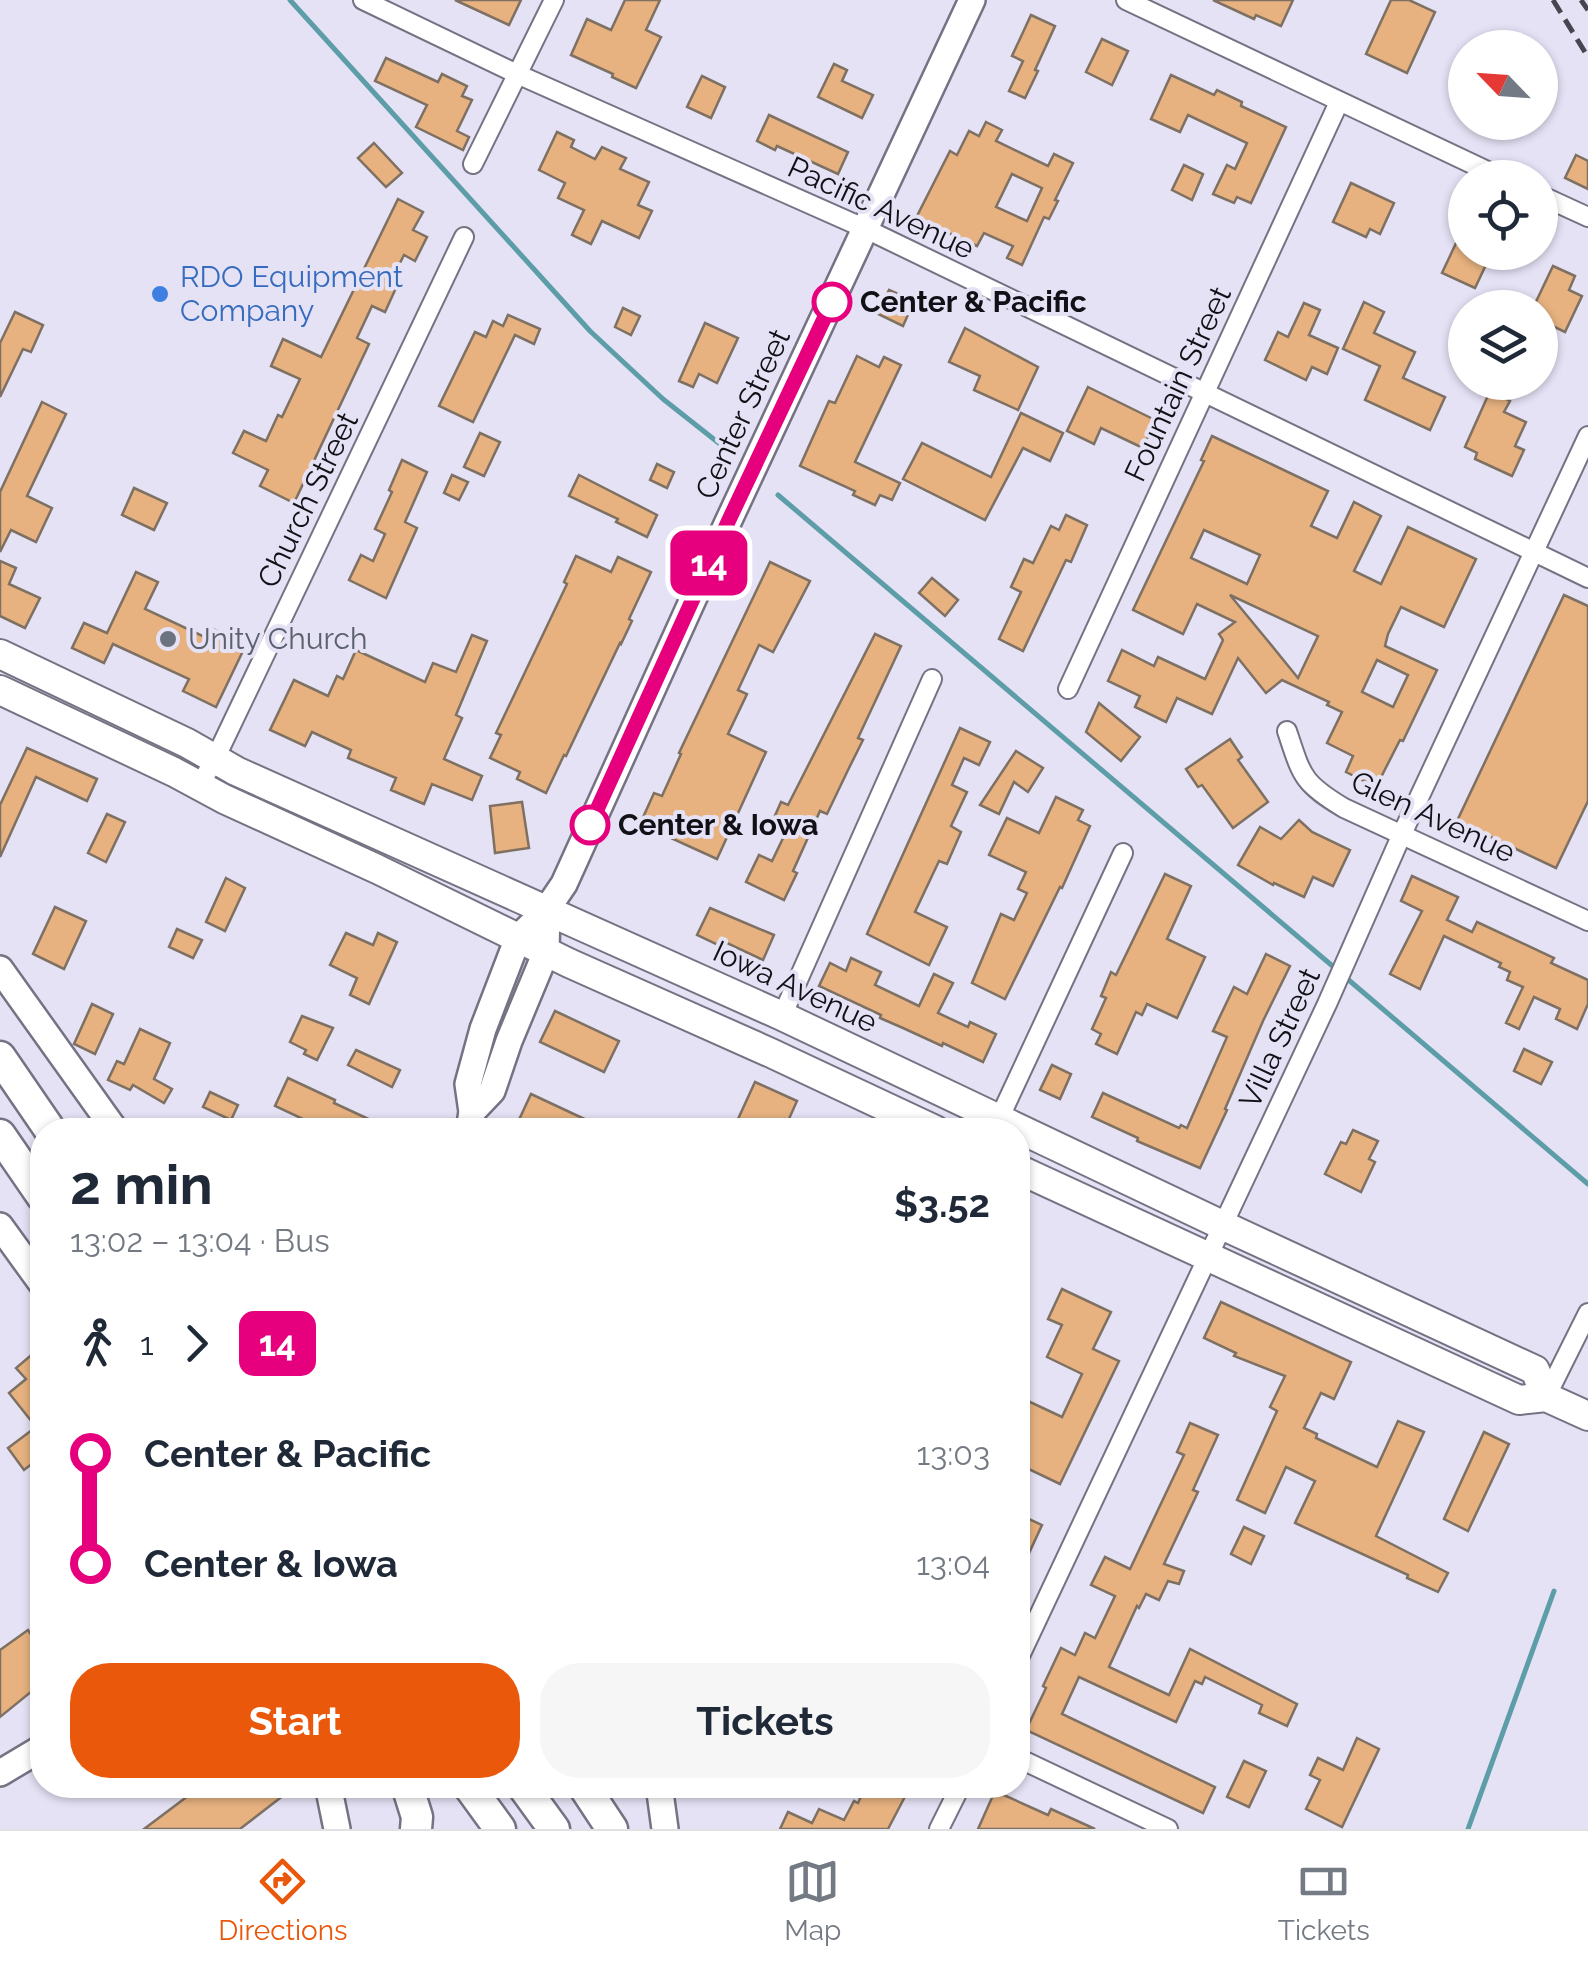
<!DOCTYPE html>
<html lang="en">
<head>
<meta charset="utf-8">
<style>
  body { margin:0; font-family:Raleway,sans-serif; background:#f6f6f7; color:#1f2937; height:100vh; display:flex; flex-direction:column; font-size:38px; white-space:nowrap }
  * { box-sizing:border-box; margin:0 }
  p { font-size:32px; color:#747a83 }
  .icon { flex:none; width:55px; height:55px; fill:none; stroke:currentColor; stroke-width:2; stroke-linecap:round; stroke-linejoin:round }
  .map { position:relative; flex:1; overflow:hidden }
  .side { position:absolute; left:30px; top:1118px; width:1000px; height:680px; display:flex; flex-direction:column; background:#fff; border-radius:40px; box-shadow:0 2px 8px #0004 }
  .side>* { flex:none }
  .badge { padding:0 20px; border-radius:15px; font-size:35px; line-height:65px }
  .needle { width:65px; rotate:295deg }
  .tools { position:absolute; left:1448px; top:30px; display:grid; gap:20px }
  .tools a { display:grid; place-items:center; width:110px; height:110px; border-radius:50%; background:#fff; box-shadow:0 2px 8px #0004; font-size:50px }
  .map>.badge { position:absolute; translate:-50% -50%; box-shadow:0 0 0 5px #fff }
  .legs { display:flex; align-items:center; gap:15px; height:110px; padding:0 40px; font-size:32px }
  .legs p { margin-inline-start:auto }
  .overview { display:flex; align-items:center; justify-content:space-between; height:170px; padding:0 40px }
  h1 { font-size:55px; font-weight:700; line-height:75px }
  .cta { display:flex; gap:20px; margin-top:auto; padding:20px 40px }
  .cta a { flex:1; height:115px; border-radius:40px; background:#ea580c; color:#fff; font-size:40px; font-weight:700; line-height:115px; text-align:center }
  .cta a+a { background:#f6f6f7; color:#1f2937 }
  ul { padding:0 40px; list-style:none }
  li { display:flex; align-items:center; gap:35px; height:110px; font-size:38px }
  li i { display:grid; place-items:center; width:15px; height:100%; margin:0 12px; background:currentColor }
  li i::after { content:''; width:25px; height:25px; margin:-12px; border:8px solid; border-radius:50%; background:#fff }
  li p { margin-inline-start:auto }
  li:first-child i { background:linear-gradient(#0000 50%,currentColor 0) }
  li:last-child i { background:linear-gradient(currentColor 50%,#0000 0) }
  .menu { display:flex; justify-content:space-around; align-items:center; height:140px; border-top:2px solid #e0e1e3; background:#fff; font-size:28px; color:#747a83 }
  .menu a { display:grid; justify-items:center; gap:5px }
  .menu .active { color:#ea580c }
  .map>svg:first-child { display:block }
</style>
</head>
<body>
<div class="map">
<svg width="1588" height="1829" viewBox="0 0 1588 1829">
  <rect width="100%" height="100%" fill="#e6e2f6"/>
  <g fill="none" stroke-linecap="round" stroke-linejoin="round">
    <!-- stream -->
    <g stroke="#5d9da8" stroke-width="5">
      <polyline points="290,0 590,331 663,399 725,448"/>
      <polyline points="778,495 1336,969"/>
      <polyline points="1344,976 1588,1184"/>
      <polyline points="1468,1829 1554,1591"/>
    </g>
  </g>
  <!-- building -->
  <g fill="#e7b280" stroke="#7e7062" stroke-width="2.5" fill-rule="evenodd">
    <polygon points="455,0 521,0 509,25"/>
    <polygon points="625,0 660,0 646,30 661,37 636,88 612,77 613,74 571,55 587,19 611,30"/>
    <polygon points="1213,0 1293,0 1281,26 1256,15 1254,19"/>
    <polygon points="1391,0 1409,0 1435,12 1407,73 1366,54"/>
    <polygon points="1031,15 1055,26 1035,70 1038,71 1025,98 1009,91 1023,61 1012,56"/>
    <polygon points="1102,39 1128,51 1112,85 1086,72"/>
    <polygon points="386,58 438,82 442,74 467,86 462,96 472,100 457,131 469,137 463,150 416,127 427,105 375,81"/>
    <polygon points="834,64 847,70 842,81 873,95 862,118 818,97"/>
    <polygon points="1171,75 1214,95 1217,90 1242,102 1241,106 1286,127 1251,203 1237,197 1234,203 1213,194 1227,165 1235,169 1247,143 1188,115 1180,132 1151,119"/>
    <polygon points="702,76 725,87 711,118 687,107"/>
    <polygon points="769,115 848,152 838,174 777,146 775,150 757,141"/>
    <path d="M986,122L1002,130L996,141L1048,166L1054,154L1073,163L1055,200L1058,201L1049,219L1044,217L1022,265L1007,258L1013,246L984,233L977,246L916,218L950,151L957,155L969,131L979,136ZM1012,174L1042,188L1027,221L996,207Z"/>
    <polygon points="557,132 574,140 571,147 595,159 602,147 626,158 620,169 649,182 638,205 652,211 639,238 602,221 591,244 572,235 584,210 558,198 565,183 539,170"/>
    <polygon points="374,143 402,173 386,187 358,158"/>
    <polygon points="1576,155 1588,161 1588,189 1565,178"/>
    <polygon points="1184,165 1203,174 1192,200 1172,190"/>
    <polygon points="1351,183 1394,203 1380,234 1370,229 1366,237 1333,222"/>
    <polygon points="398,199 423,212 413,230 427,237 415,261 404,255 389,285 396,288 385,312 372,306 357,338 369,344 294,503 260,486 268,470 233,453 244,431 266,441 278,415 282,417 300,379 271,366 283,339 321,357"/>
    <polygon points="1465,224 1465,252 1492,252 1475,288 1442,273"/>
    <polygon points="1553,266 1575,276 1569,290 1582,296 1565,332 1540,320 1540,308 1533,308"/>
    <polygon points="889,290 914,301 903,326 878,314"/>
    <polygon points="1364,302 1384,312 1374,333 1415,352 1403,378 1445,397 1430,430 1365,400 1380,366 1343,349"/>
    <polygon points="1304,303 1320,310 1309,335 1338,348 1327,374 1312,367 1306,380 1265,360 1278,332 1288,337"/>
    <polygon points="623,308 640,316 631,335 615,327"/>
    <polygon points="15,312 43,325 31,352 23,349 0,397 0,343"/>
    <polygon points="508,315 540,329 534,344 515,335 473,422 439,406 475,332 486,337 493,321 503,326"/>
    <polygon points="705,323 738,338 717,383 699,374 693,387 679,381"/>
    <polygon points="965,328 1038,367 1018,410 974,390 980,376 949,362"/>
    <polygon points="857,356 879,367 884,357 901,365 855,462 900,483 892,500 880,495 875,505 853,495 855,491 800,466 829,401 835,403"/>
    <polygon points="1088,387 1155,420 1143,448 1101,428 1094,444 1067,431"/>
    <polygon points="1490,391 1510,401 1504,412 1526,422 1515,446 1524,450 1512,476 1475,459 1477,453 1465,447"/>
    <polygon points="42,402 66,414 27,496 52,508 36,542 11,530 0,552 0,492"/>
    <polygon points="1021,413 1063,433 1050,461 1023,448 985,520 903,479 922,443 991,477"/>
    <polygon points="480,433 500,442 484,476 464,467"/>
    <path d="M1212,436L1328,491L1311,526L1337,538L1354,502L1381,516L1354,571L1381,584L1408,527L1476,559L1444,627L1401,607L1388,634L1385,646L1437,670L1403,741L1400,740L1376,787L1346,772L1353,756L1327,743L1342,712L1327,705L1329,702L1282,680L1266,693L1238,658L1212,714L1177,698L1166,722L1135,707L1140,696L1108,681L1122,650L1154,666L1158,657L1205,679L1223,640L1219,634L1235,622L1197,604L1183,634L1133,610L1204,461L1201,460ZM1204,530L1260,555L1247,584L1191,558ZM1230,595L1318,636L1298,678L1263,635ZM1377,660L1408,675L1393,707L1362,692Z"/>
    <polygon points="402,460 427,472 405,522 417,528 386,598 349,580 361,555 373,561 385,534 375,529 392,492 389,490"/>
    <polygon points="657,464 674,472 667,488 650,480"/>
    <polygon points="452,475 468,482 459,500 444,493"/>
    <polygon points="579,475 657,515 647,537 616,522 618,519 569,496"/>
    <polygon points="134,488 167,503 154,530 122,515"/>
    <polygon points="1066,515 1087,525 1071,562 1066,560 1023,651 999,639 1021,592 1011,587 1024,559 1033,563 1051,526 1059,530"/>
    <polygon points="576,556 611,572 618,557 651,572 629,619 632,621 621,644 620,643 566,756 564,755 546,793 517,779 520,772 490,758 501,735 496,733 567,584 564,582"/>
    <polygon points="0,561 16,568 9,584 40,598 25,628 0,616"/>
    <polygon points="770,562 810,581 773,652 759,645 738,690 747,694 728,734 766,752 717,859 640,824 654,793 662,796 681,754 679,753"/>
    <polygon points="136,572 158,582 145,609 211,640 215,630 239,641 235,649 242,653 216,707 183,691 189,679 113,644 104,663 72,648 84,623 107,633"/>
    <polygon points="932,578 958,600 945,616 919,593"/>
    <polygon points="1564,595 1588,606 1588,801 1556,868 1457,821"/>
    <polygon points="875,634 901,646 858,738 863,740 849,768 827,814 820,811 793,871 797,873 784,900 746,882 759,855 772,861 785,834 770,827 781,802 788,805"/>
    <polygon points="472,635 487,641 456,715 462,718 444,759 482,776 472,800 432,784 424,804 391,790 396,778 348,758 351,750 312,732 305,746 270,730 294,680 328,696 337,676 343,679 356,650 425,682 433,663 456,672"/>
    <polygon points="1099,703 1140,737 1121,761 1086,732"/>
    <polygon points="960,728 990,742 979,765 964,758 952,785 967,792 951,826 961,832 947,864 939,861 915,912 947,927 929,965 867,934"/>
    <polygon points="1230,739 1242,757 1238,760 1268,802 1233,828 1202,785 1198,787 1186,769"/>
    <polygon points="27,748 97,779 87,801 36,777 0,857 0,805"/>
    <polygon points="1016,751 1043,768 1028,792 1014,782 999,814 980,805"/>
    <polygon points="1056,797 1083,810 1078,820 1090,826 1062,888 1060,887 1005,999 972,983 1001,914 1014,920 1027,893 1018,889 1026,872 989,855 1007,818 1039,833"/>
    <polygon points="522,802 529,848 495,853 490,806"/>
    <polygon points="107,814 125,822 106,862 88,853"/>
    <polygon points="1299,820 1312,832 1350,850 1333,886 1313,877 1304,897 1274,883 1273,885 1238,865 1260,827 1281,839"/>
    <polygon points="1165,874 1191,886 1167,939 1205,957 1177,1018 1147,1004 1142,1015 1136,1012 1117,1054 1096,1044 1101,1034 1092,1029 1106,998 1101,996 1111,972 1116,975"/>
    <polygon points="1412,876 1458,897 1447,920 1472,932 1477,922 1554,958 1551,963 1588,980 1588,1004 1577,1029 1556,1019 1560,1009 1534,997 1519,1029 1506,1023 1523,987 1507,980 1510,972 1499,967 1501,963 1444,936 1420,989 1390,974 1422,911 1401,901"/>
    <polygon points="226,878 245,888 225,931 206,922"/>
    <polygon points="55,907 86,921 64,969 33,954"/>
    <polygon points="710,908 774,935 763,960 723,941 720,946 697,935"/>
    <polygon points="177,929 202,940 193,958 169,947"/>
    <polygon points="346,933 373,945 378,933 397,942 369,1004 350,995 357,978 330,965"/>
    <polygon points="1266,954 1290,966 1263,1021 1225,1109 1227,1110 1200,1168 1137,1141 1138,1138 1092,1117 1103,1093 1179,1128 1181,1125 1187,1128 1227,1037 1213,1031 1234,987 1247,994"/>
    <polygon points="851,958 881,972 875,985 919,1006 934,974 953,983 938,1013 968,1027 970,1022 996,1034 983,1062 943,1043 942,1046 903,1028 880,1018 881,1015 819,986 830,963 846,971"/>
    <polygon points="92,1004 113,1014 95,1054 74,1044"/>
    <polygon points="555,1011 619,1041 604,1072 540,1042"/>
    <polygon points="302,1016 333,1028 317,1060 304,1054 306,1050 290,1042"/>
    <polygon points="140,1029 170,1043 154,1079 172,1089 164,1103 133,1085 130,1090 108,1080 117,1061 124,1064"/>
    <polygon points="1524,1049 1552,1062 1541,1084 1514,1071"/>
    <polygon points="356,1050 400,1070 392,1087 348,1065"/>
    <polygon points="1052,1065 1071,1074 1060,1099 1040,1090"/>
    <polygon points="288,1078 335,1100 334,1103 392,1130 334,1130 323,1125 322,1128 275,1106"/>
    <polygon points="755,1082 797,1101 784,1130 733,1130"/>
    <polygon points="210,1092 238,1105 231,1120 203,1107"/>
    <polygon points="531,1094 608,1130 534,1130 518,1122"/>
    <polygon points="1353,1130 1378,1141 1369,1159 1375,1162 1361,1192 1325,1174 1341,1142 1346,1144"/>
    <polygon points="1062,1289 1111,1312 1093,1349 1119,1361 1060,1484 1018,1464 1018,1422 1028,1401 1062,1417 1082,1374 1047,1357 1062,1325 1048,1319"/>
    <polygon points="1221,1302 1351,1362 1334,1399 1321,1393 1304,1428 1317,1434 1316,1438 1377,1467 1398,1421 1424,1432 1376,1536 1448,1573 1438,1592 1407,1578 1408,1575 1295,1523 1315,1481 1286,1467 1265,1513 1237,1500 1277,1411 1270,1407 1285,1376 1234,1356 1236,1353 1204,1338"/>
    <polygon points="42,1346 42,1456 24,1470 8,1448 36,1427 9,1393 26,1379 16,1368"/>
    <polygon points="1190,1423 1218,1435 1193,1490 1198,1492 1164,1564 1184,1571 1179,1584 1168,1581 1159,1600 1146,1594 1139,1608 1137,1606 1109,1667 1169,1695 1190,1649 1297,1704 1287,1726 1259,1713 1262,1705 1205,1677 1202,1684 1195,1681 1176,1722 1079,1677 1062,1714 1215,1787 1203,1813 1026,1730 1046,1688 1043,1686 1061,1648 1075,1655 1085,1633 1095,1638 1115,1596 1091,1585 1105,1557 1130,1569 1184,1455 1177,1452"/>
    <polygon points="1484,1432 1509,1444 1468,1531 1444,1519"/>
    <polygon points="1018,1514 1042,1525 1018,1577"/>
    <polygon points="1244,1527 1264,1536 1251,1564 1231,1554"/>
    <polygon points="28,1630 42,1651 42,1683 0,1717 0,1650"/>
    <polygon points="1357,1738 1379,1749 1342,1827 1306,1809 1320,1780 1310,1775 1318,1758 1343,1770"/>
    <polygon points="1244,1761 1266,1771 1249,1807 1227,1797"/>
    <polygon points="209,1785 297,1785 240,1829 144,1829 200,1787"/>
    <polygon points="866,1785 911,1785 888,1829 780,1829 788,1812 812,1823 819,1809 844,1820 854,1801 858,1803"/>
    <polygon points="995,1791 1048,1815 1051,1809 1095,1829 978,1829"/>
  </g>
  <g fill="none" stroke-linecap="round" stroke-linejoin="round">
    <!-- minor casing -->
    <g stroke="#757283" stroke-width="22">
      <g id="minor">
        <polyline points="363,0 517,74 866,229 1588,578"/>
        <polyline points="1126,0 1502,178"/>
        <polyline points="473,164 554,0"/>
        <polyline points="1540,195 1588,217"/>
        <polyline points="1068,689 1339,102"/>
        <path d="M1287,731C1302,776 1302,783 1344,808L1588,921"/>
        <polyline points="199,786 215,759 464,237"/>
        <polyline points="782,1016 932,679"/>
        <polyline points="999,1119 1123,853"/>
        <polyline points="1546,1397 1588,1313"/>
        <polyline points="1018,1660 1327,1004 1402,834 1588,436"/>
        <polyline points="1018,1758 1168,1829"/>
        <polyline points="939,1829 961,1785"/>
      </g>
    </g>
    <!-- secondary casing -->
    <g stroke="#757283" stroke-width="30">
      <g id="secondary">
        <polyline points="0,969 115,1130"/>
        <polyline points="472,1112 492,1091 509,1041 546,952 547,909"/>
        <polyline points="469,1130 472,1112 468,1084 483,1029 518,938 547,909 564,884 728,522 972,0"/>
        <polyline points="0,1226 42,1284"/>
        <polyline points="0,1773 42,1748"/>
        <polyline points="328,1785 337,1829"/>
        <polyline points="659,1785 665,1829"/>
      </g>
    </g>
    <!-- primary casing -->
    <g stroke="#757283" stroke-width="32">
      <g id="primary">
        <polyline points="0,654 187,743 236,771 782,1016 1222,1225 1535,1370 1546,1397"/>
        <polyline points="0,690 174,772 224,799 377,869 569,963 771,1053 935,1130"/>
        <polyline points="1018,1169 1519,1400 1546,1397 1588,1416"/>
      </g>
    </g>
    <!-- motorway casing -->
    <g stroke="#757283" stroke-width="35">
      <g id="motorway">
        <polyline points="0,1057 50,1130"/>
        <polyline points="0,1135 42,1196"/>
        <polyline points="407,1785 417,1817 416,1829"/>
        <polyline points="468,1785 500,1829"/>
        <polyline points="522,1785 554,1829"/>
        <polyline points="583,1785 612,1829"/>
      </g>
    </g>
    <!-- minor -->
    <use href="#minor" stroke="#fff" stroke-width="18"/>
    <!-- secondary -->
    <use href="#secondary" stroke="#fff" stroke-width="25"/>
    <!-- primary -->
    <use href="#primary" stroke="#fff" stroke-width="28"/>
    <!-- motorway -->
    <use href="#motorway" stroke="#fff" stroke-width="30"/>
    <!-- rail -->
    <g stroke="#47454f" stroke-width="5" stroke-dasharray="15 8" stroke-linecap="butt">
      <polyline points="1553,0 1588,57"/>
      <polyline points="1581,0 1588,10"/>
    </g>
  </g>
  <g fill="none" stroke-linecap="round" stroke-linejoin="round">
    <!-- line-1 casing -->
    <g stroke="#fff" stroke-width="22">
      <polyline id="line-1" points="590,825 728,522 832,302"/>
    </g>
    <!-- line-1 -->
    <use href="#line-1" stroke="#e6007e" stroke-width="15"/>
  </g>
  <!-- markers -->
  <circle fill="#3f7fe0" stroke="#e6e2f6" stroke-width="4" cx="160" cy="294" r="10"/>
  <g fill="#fff" stroke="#e6007e" stroke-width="5">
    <circle cx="832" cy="302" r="18"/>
    <circle cx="590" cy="825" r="18"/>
  </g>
  <circle fill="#6b7280" stroke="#e6e2f6" stroke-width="4" cx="168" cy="639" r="10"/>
  <g text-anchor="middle" stroke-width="8" stroke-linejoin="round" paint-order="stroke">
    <!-- street labels -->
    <g font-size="30" fill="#111016" stroke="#e6e2f6">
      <text transform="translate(881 208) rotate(25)" y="10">Pacific Avenue</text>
      <text transform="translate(1178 384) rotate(-65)" y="10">Fountain Street</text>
      <text transform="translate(743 414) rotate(-65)" y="10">Center Street</text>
      <text transform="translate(308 500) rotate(-64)" y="10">Church Street</text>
      <text transform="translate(1433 817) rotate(25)" y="10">Glen Avenue</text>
      <text transform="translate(795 987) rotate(25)" y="10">Iowa Avenue</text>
      <text transform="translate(1280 1038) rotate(-65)" y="10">Villa Street</text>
    </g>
    <!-- shop labels -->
    <g font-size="30" fill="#366cbe" stroke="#e6e2f6" text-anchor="start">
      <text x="180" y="287">RDO Equipment<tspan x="180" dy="34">Company</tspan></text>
    </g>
    <!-- stop labels -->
    <g font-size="30" font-weight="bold" fill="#111016" stroke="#e6e2f6" text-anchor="start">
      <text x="860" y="312">Center &amp; Pacific</text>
      <text x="618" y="835">Center &amp; Iowa</text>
    </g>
    <!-- worship labels -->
    <g font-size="30" fill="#5b616d" stroke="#e6e2f6" text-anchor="start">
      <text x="188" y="649">Unity Church</text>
    </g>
  </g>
</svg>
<div class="tools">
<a><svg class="needle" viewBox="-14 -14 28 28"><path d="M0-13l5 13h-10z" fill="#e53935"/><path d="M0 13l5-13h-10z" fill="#747a83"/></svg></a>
<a><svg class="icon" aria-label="locate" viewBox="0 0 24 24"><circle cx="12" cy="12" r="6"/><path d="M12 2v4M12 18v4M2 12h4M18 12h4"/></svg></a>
<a><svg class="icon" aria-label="layers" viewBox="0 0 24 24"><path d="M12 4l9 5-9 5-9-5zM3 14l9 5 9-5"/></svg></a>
</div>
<b class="badge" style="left:709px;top:563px;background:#e6007e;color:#fff">14</b>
<section class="side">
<div class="overview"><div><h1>2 min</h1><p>13:02 – 13:04 · Bus</p></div><b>$3.52</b></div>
<div class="legs"><svg class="icon" aria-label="walk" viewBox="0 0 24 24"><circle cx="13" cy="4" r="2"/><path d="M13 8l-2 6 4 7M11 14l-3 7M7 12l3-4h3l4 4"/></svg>1<svg class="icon" aria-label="forward" viewBox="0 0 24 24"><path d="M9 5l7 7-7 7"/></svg><b class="badge" style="background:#e6007e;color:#fff">14</b></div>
<ul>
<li><i style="color:#e6007e"></i><b>Center &amp; Pacific</b><p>13:03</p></li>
<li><i style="color:#e6007e"></i><b>Center &amp; Iowa</b><p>13:04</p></li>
</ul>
<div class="cta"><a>Start</a><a>Tickets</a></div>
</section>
</div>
<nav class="menu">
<a class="active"><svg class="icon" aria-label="directions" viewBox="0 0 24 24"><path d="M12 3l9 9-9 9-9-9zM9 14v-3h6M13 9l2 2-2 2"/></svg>Directions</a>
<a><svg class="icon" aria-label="map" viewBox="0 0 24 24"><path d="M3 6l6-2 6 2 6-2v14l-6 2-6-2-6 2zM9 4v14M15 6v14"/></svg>Map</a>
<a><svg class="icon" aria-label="tickets" viewBox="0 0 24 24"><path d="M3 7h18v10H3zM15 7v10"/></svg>Tickets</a>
</nav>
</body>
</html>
